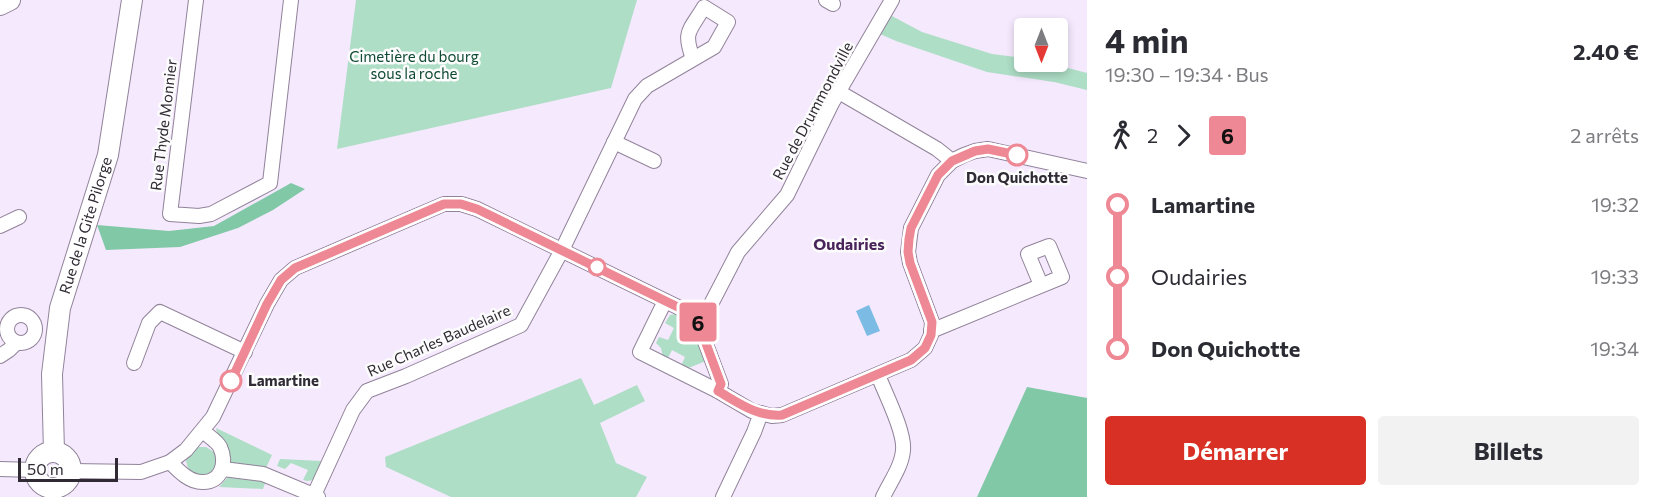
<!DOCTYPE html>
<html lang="fr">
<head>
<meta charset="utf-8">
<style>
  body { margin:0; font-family:Commissioner,sans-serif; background:#f2f2f3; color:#2b2b33; height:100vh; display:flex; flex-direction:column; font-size:22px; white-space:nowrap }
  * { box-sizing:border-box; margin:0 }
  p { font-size:20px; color:#7c7c81 }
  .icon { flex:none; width:33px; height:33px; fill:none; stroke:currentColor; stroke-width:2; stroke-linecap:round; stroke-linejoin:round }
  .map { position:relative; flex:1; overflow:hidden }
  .side { display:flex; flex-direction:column; background:#fff; width:570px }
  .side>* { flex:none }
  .badge { padding:0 12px; border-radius:4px; font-size:21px; line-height:39px }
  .needle { width:39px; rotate:180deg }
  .buttons { position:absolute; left:1014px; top:18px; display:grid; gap:12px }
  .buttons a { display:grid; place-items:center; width:54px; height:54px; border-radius:6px; background:#fff; box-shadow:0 3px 9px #0003; font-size:30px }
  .scale { position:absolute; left:18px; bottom:15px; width:100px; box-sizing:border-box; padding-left:6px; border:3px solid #2f2a33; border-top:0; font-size:16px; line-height:21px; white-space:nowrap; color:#2f2a33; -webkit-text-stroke:4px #fcfcfc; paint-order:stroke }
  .map>.badge { position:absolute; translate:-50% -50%; box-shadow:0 0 0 3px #fff }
  .legs { display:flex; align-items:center; gap:9px; height:66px; padding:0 18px; font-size:20px }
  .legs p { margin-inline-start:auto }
  .summary { display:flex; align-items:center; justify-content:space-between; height:102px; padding:0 18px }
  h1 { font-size:33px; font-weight:700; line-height:45px }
  .primary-button { display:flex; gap:12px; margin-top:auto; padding:12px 18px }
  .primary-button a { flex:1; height:69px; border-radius:6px; background:#d93025; color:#fff; font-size:24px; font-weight:700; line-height:69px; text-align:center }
  .primary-button a+a { background:#f2f2f3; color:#2b2b33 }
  ul { padding:0 18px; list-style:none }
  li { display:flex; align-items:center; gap:21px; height:72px; font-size:22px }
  li i { display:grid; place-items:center; width:9px; height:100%; margin:0 8px; background:currentColor }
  li i::after { content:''; width:15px; height:15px; margin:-8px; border:4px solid; border-radius:50%; background:#fff }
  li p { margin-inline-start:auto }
  li:first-child i { background:linear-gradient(#0000 50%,currentColor 0) }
  li:last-child i { background:linear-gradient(currentColor 50%,#0000 0) }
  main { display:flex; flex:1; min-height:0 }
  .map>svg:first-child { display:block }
</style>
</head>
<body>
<main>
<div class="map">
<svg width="1087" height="497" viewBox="0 0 1087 497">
  <rect width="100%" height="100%" fill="#f5e9fd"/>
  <!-- green -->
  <g fill="#aedec6">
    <polygon points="356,0 637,0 611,88 337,149"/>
    <polygon points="890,15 922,32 992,54 1024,58 1024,62 1045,62 1087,73 1087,90 1054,82 987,72 896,41 880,34"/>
    <polygon points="677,314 684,315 689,320 706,361 686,369 681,366 685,357 672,350 667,360 663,357 661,348 656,343 659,337 668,340 674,328 665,323 670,315"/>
    <polygon points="581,378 594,405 637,385 645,401 600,423 616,463 647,477 636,497 451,497 386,467 385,457"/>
    <polygon points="216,428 272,455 265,470 230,462 228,452 218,439"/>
    <polygon points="199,447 206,447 214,452 217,461 215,471 203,479 189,472 186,461 190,452"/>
    <polygon points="280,459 322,461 314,480 307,481 303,480 308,470 291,463 285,469 277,466"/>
    <polygon points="238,475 266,481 263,489 219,487 227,478"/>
  </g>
  <!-- forest -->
  <g fill="#81c8a7">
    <polygon points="291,183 305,189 273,210 238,228 180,247 106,250 97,225 169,231 214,226"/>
    <polygon points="1027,387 1087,398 1087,497 977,497"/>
  </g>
  <!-- water -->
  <polygon fill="#7cbce4" points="869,305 880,331 867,336 856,311"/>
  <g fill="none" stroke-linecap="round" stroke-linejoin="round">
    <!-- street casing -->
    <g stroke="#91839a" stroke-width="16">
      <g id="street">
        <polyline points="196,0 170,214 199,216 211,214 270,183 291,0"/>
        <polyline points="826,0 833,4"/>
        <polyline points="839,92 937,149 952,161"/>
        <polyline points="614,142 654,161"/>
        <polyline points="0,226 19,217"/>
        <polyline points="665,301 640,352 718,391 752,411 772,416 782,415 911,360 925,348 931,335 932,322 910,263 908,252 911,228 938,175 952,161 964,155 975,151 988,149 1087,171"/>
        <circle cx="21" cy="329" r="14"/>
        <polyline points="698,323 709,308 738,252 787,195 832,103 892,0"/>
        <polyline points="931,331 1062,277 1049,246 1028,254 1041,285"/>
        <polyline points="0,356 9,350 16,343"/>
        <polyline points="134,363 149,323 160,312 245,352"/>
        <path d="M878,375C885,393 905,432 903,450C902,466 890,482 883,497"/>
        <path d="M170,462C179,471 189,482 202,482C222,483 227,462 220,447C217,441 208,436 203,431"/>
        <polyline points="0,469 35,470"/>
        <polyline points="223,469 263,474 318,497"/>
        <polyline points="71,471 141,472 170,462 186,450 213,417 267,304 281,280 295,268 444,204 461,204 477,209 688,312 698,323 721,384 718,391"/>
        <path d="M314,495L353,410L367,391L406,376L521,325L562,250L635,99L647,86L714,47L728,22L704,7C689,32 683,31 693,59"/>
        <polyline points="723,497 754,432 761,413"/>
      </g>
    </g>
    <!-- secondary casing -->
    <g stroke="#91839a" stroke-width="22">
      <g id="secondary">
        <polyline points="0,5 10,0"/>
        <path id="s1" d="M54,452L52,374L60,308L108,155L132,0"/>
        <circle cx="53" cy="470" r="18"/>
      </g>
    </g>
    <!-- street -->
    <use href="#street" stroke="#fff" stroke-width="14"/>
    <!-- secondary -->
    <use href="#secondary" stroke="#fff" stroke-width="20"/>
  </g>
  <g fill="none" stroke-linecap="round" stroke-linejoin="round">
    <!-- line-1 casing -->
    <g stroke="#fff" stroke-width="14">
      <path id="line-1" d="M231,381L267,304L281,280L295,268L444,204H461L477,209L688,312L698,322L721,384L718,391C739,403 757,417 782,415L911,360L925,348L931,335L932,322L910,263L908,252L909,239L911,228L938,175L952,161L975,151L988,149L1017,155"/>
    </g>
    <!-- line-1 -->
    <use href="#line-1" stroke="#ee8895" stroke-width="9"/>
  </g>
  <!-- markers -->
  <g fill="#fff" stroke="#ee8895" stroke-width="3">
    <circle cx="1017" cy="155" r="10"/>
    <circle cx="597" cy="267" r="8"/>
    <circle cx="231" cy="381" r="10"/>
  </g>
  <g text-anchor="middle" stroke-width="5" stroke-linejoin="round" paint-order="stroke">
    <!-- park labels -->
    <g font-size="15" fill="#0e4933" stroke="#fcfcfc">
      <text x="414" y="62">Cimetière du bourg<tspan x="414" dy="17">sous la roche</tspan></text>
    </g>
    <!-- street labels -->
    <g font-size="15" fill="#2f2a33" stroke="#fcfcfc">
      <text transform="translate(813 111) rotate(-62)" y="5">Rue de Drummondville</text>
      <text transform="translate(164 125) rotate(-83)" y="5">Rue Thyde Monnier</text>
      <text dy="5" stroke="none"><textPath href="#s1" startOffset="231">Rue de la Gite Pilorge</textPath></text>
      <text transform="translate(439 341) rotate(-24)" y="5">Rue Charles Baudelaire</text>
    </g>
    <!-- stop labels -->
    <g font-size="15" font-weight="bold" fill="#2f2a33" stroke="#fcfcfc">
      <text x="1017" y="183">Don Quichotte</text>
      <text x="248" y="386" text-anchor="start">Lamartine</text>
    </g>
    <!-- neighbourhood labels -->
    <g font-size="16" font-weight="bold" fill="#49245b" stroke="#fcfcfc">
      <text x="849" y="250">Oudairies</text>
    </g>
  </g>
</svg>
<div class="buttons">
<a><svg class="needle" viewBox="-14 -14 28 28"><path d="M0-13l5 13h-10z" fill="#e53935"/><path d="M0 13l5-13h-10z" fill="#7c7c81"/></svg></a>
</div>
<div class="scale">50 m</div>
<b class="badge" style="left:698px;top:322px;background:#ee8895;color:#111">6</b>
</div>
<section class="side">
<div class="summary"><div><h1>4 min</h1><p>19:30 – 19:34 · Bus</p></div><b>2.40 €</b></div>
<div class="legs"><svg class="icon" aria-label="walk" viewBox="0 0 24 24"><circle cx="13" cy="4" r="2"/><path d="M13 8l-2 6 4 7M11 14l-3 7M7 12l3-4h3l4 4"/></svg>2<svg class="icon" aria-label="forward" viewBox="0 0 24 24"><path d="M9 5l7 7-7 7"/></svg><b class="badge" style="background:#ee8895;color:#111">6</b><p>2 arrêts</p></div>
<ul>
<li><i style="color:#ee8895"></i><b>Lamartine</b><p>19:32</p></li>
<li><i style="color:#ee8895"></i><span>Oudairies</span><p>19:33</p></li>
<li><i style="color:#ee8895"></i><b>Don Quichotte</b><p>19:34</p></li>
</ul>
<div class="primary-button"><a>Démarrer</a><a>Billets</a></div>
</section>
</main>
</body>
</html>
